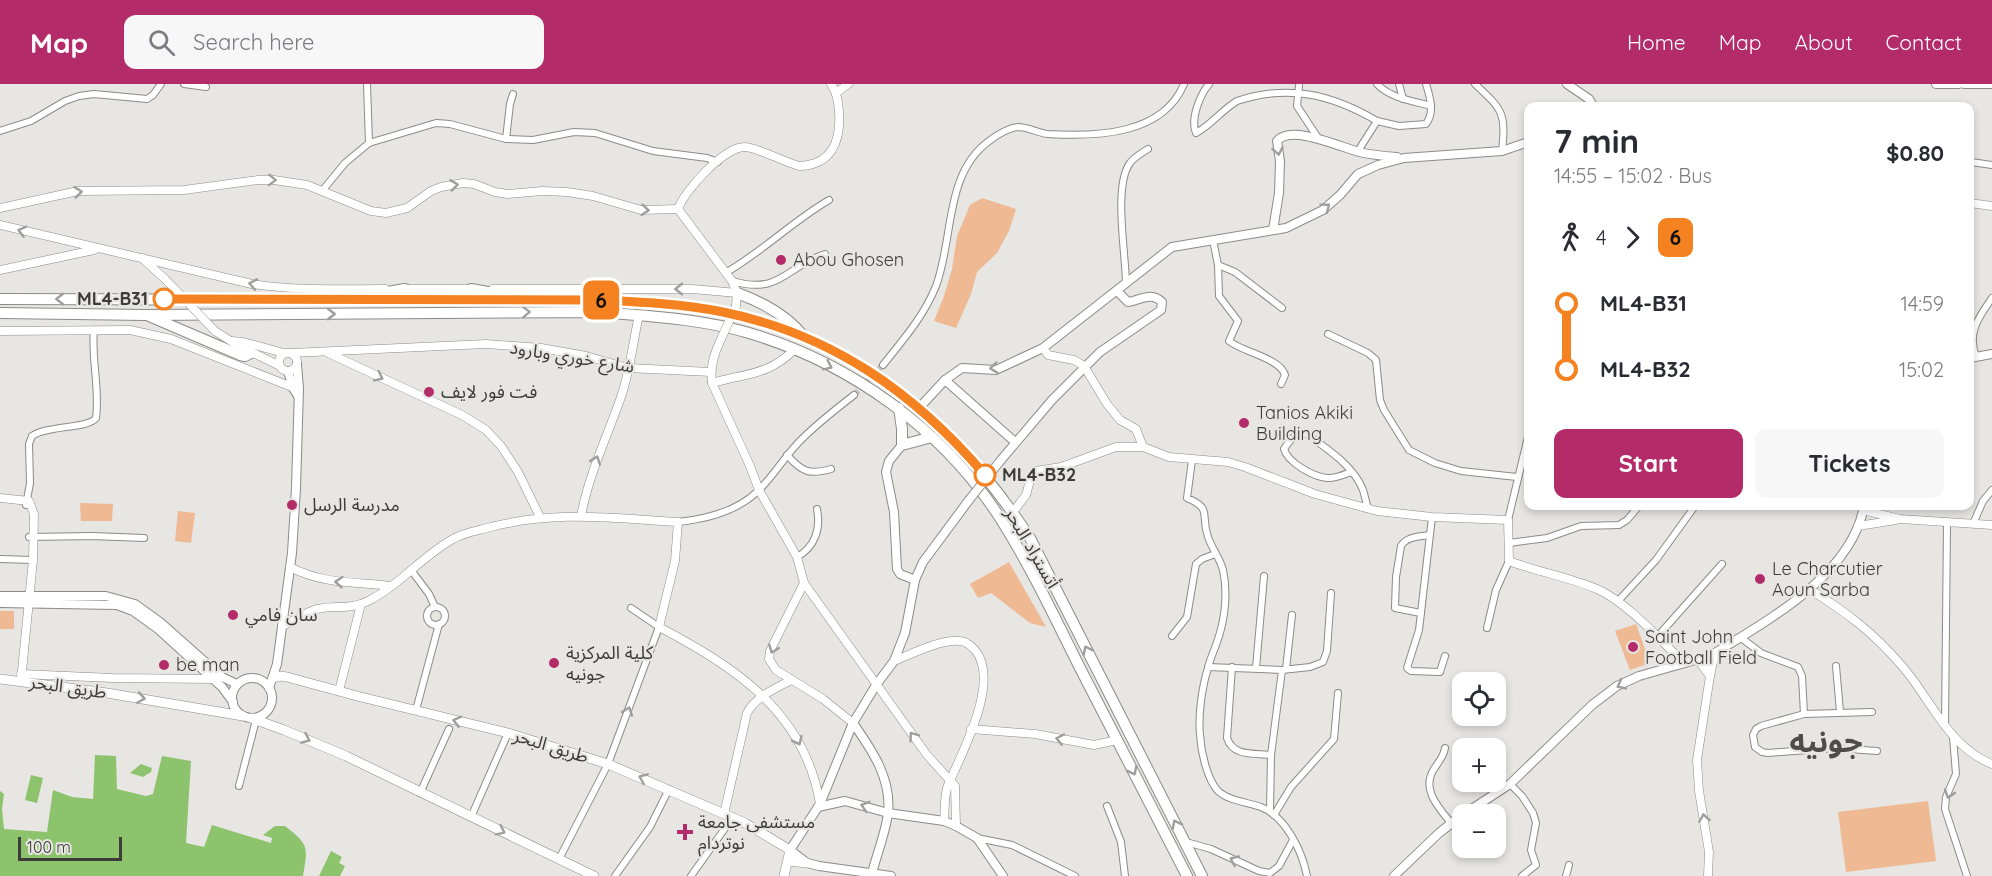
<!DOCTYPE html>
<html lang="en">
<head>
<meta charset="utf-8">
<style>
  body { margin:0; font-family:Quicksand,"Noto Sans Arabic",sans-serif; background:#f7f7f7; color:#2b2b33; height:100vh; display:flex; flex-direction:column; font-size:22px; white-space:nowrap }
  * { box-sizing:border-box; margin:0 }
  p { font-size:20px; color:#7c7c81 }
  .icon { flex:none; width:33px; height:33px; fill:none; stroke:currentColor; stroke-width:2; stroke-linecap:round; stroke-linejoin:round }
  .map { position:relative; flex:1; overflow:hidden }
  .details { position:absolute; left:1524px; top:18px; width:450px; height:408px; display:flex; flex-direction:column; background:#fff; border-radius:12px; box-shadow:0 3px 9px #0003 }
  .details>* { flex:none }
  .badge { padding:0 12px; border-radius:9px; font-size:21px; line-height:39px }
  .controls { position:absolute; left:1452px; top:588px; display:grid; gap:12px }
  .controls a { display:grid; place-items:center; width:54px; height:54px; border-radius:12px; background:#fff; box-shadow:0 3px 9px #0003; font-size:30px }
  .scale { position:absolute; left:18px; bottom:15px; width:104px; box-sizing:border-box; padding-left:6px; border:3px solid #3c3c3a; border-top:0; font-size:16px; line-height:21px; white-space:nowrap; color:#3c3c3a; -webkit-text-stroke:4px #e7e6e2; paint-order:stroke }
  .map>.badge { position:absolute; translate:-50% -50%; box-shadow:0 0 0 3px #fff }
  .legs { display:flex; align-items:center; gap:9px; height:66px; padding:0 30px; font-size:20px }
  .legs p { margin-inline-start:auto }
  .overview { display:flex; align-items:center; justify-content:space-between; height:102px; padding:0 30px }
  h1 { font-size:33px; font-weight:700; line-height:45px }
  .cta { display:flex; gap:12px; margin-top:auto; padding:12px 30px }
  .cta a { flex:1; height:69px; border-radius:12px; background:#b42b6a; color:#fff; font-size:24px; font-weight:700; line-height:69px; text-align:center }
  .cta a+a { background:#f7f7f7; color:#2b2b33 }
  ul { padding:0 30px; list-style:none }
  li { display:flex; align-items:center; gap:21px; height:66px; font-size:22px }
  li i { display:grid; place-items:center; width:9px; height:100%; margin:0 8px; background:currentColor }
  li i::after { content:''; width:15px; height:15px; margin:-8px; border:4px solid; border-radius:50%; background:#fff }
  li p { margin-inline-start:auto }
  li:first-child i { background:linear-gradient(#0000 50%,currentColor 0) }
  li:last-child i { background:linear-gradient(currentColor 50%,#0000 0) }
  header { display:flex; align-items:center; gap:36px; box-sizing:border-box; height:84px; padding:0 30px; background:#b42b6a; color:#fff }
  header strong { font-size:28px }
  nav { display:flex; gap:33px; margin-inline-start:auto; font-size:21px }
  .search { width:420px; height:54px; background:#f7f7f7; display:flex; align-items:center; gap:15px; box-sizing:border-box; padding:0 21px; border-radius:12px; color:#7c7c81; font-size:22px }
  .map>svg:first-child { display:block }
</style>
</head>
<body>
<header>
<strong>Map</strong>
<div class="search"><svg class="icon" aria-label="search" viewBox="0 0 24 24"><circle cx="10" cy="10" r="6"/><path d="M15 15l6 6"/></svg>Search here</div>
<nav><a>Home</a><a>Map</a><a>About</a><a>Contact</a></nav>
</header>
<div class="map">
<svg width="1992" height="792" viewBox="0 0 1992 792">
  <rect width="100%" height="100%" fill="#e7e6e2"/>
  <!-- green -->
  <g fill="#efb993">
    <polygon points="982,114 1016,125 1009,147 997,169 977,188 971,210 956,244 934,237 944,212 952,185 957,152 970,121"/>
    <polygon points="80,419 113,420 112,437 81,437"/>
    <polygon points="178,427 195,429 191,459 175,457"/>
    <polygon points="1009,478 1046,543 1030,539 991,509 978,514 970,500"/>
    <rect x="0" y="527" width="14" height="18"/>
    <polygon points="1636,540 1650,579 1630,586 1615,547"/>
    <polygon points="1928,717 1936,777 1846,788 1838,728"/>
  </g>
  <!-- water -->
  <g fill="#8dc36d">
    <path d="M95,671L116,672L117,705L146,712L153,710L162,672L191,677L186,759L204,763L212,741L271,759L272,754L263,751L275,742H285C309,761 308,762 303,792H0V707L4,710L2,725L4,745L47,748L53,706L72,713L93,715Z"/>
    <polygon points="141,680 152,684 151,688 143,693 130,689"/>
    <polygon points="31,691 43,694 37,719 25,716"/>
    <polygon points="331,767 342,773 339,779 345,782 340,792 319,792"/>
  </g>
  <g fill="none" stroke-linecap="round" stroke-linejoin="round">
    <!-- minor-tunnel -->
    <polyline stroke="#c5c4c0" stroke-width="6" stroke-dasharray="6 3" stroke-linecap="butt" points="854,311 883,281"/>
    <!-- minor casing -->
    <g stroke="#8c8b88" stroke-width="8">
      <g id="minor">
        <polyline points="184,0 206,3"/>
        <polyline points="367,0 369,59"/>
        <path d="M1209,0C1200,11 1190,35 1196,49C1211,41 1222,26 1237,17C1288,0 1331,10 1377,37L1358,67"/>
        <path d="M1377,0C1390,14 1413,17 1431,22"/>
        <polyline points="1399,0 1403,15"/>
        <path d="M1475,0C1503,26 1506,29 1502,67"/>
        <polyline points="1299,2 1297,22 1318,54"/>
        <path d="M1377,37L1399,42L1426,40C1435,28 1430,13 1426,0"/>
        <polyline points="0,47 31,37 65,17 79,12 94,10 147,15 153,11 161,0"/>
        <polyline points="506,55 510,20 513,10"/>
        <polyline points="1971,78 1992,81"/>
        <polyline points="322,107 345,79 369,59 436,39 450,40 506,55 533,56 574,48 595,49 653,67 707,74 718,78"/>
        <path d="M1213,156L1218,181L1219,212L1238,237L1229,257C1242,268 1280,274 1285,291L1281,300"/>
        <polyline points="1218,181 1235,188 1282,224"/>
        <path d="M727,188C763,167 793,137 829,116"/>
        <path d="M732,197C781,211 785,183 825,170"/>
        <path d="M1126,200C1126,171 1113,102 1130,79C1134,73 1142,69 1148,65"/>
        <polyline points="1328,250 1368,269 1376,276 1380,316 1384,326 1409,366 1435,379 1461,387 1517,393"/>
        <path d="M1976,273C1967,249 1978,234 1992,214"/>
        <path d="M883,281C903,256 924,232 936,202C954,154 944,90 989,57C997,51 1007,44 1018,43C1028,43 1038,49 1048,50C1096,53 1163,51 1184,0"/>
        <path d="M787,371C802,388 809,391 831,385"/>
        <path d="M1192,376L1187,414C1213,425 1200,430 1208,453C1212,465 1220,474 1223,486C1228,509 1225,536 1217,558C1214,567 1210,575 1208,584C1202,603 1198,631 1200,651C1201,668 1207,695 1218,707C1229,717 1247,718 1261,723C1286,733 1302,767 1307,792"/>
        <path d="M1351,388C1343,391 1335,395 1327,394C1314,393 1288,379 1284,365C1290,356 1294,351 1305,349C1325,363 1354,382 1363,406C1365,412 1366,419 1368,425"/>
        <path d="M26,421L30,399L29,360L32,352C48,341 88,345 96,334C100,304 91,275 94,246"/>
        <polyline points="1432,433 1419,546 1407,584 1411,587 1440,588 1445,572"/>
        <polyline points="1508,436 1528,353"/>
        <path d="M678,438C707,435 738,427 759,406C773,392 784,374 798,359C815,341 835,326 854,311"/>
        <polyline points="1973,440 1983,417 1992,406"/>
        <polyline points="29,453 92,452 144,454"/>
        <polyline points="1509,459 1547,454 1581,442 1619,441 1627,436 1639,422"/>
        <path d="M797,473C815,463 821,445 817,425"/>
        <polyline points="0,475 33,476"/>
        <polyline points="411,486 429,510 435,523"/>
        <polyline points="1618,517 1656,476 1695,422"/>
        <circle cx="436" cy="532" r="9"/>
        <path d="M1421,529L1395,524L1396,493L1401,462C1407,452 1419,453 1429,451"/>
        <polyline points="1487,544 1496,506 1509,477"/>
        <polyline points="1172,552 1187,533 1196,480 1202,475 1215,470"/>
        <polyline points="1657,553 1722,480"/>
        <polyline points="1740,553 1761,569 1798,583 1802,592 1804,630 1872,628"/>
        <polyline points="1836,582 1840,628"/>
        <polyline points="1208,583 1282,586 1271,671 1270,727"/>
        <path d="M1232,583L1227,654C1233,673 1255,669 1271,671"/>
        <polyline points="1256,584 1264,492"/>
        <polyline points="1286,585 1292,531"/>
        <polyline points="1282,586 1310,583 1323,578 1327,567 1331,509"/>
        <polyline points="416,626 439,540"/>
        <polyline points="1804,630 1761,642 1756,645 1753,651 1755,663 1762,668 1768,669 1835,664 1877,667"/>
        <polyline points="1945,642 1947,439"/>
        <polyline points="1953,653 1956,690 1946,713 1945,725 1967,792"/>
        <path d="M1445,664C1444,672 1439,677 1434,685C1421,705 1438,723 1451,739"/>
        <polyline points="1510,700 1522,712 1533,729 1536,739 1531,766 1536,781 1522,792"/>
        <polyline points="239,702 256,636"/>
        <polyline points="420,709 449,645"/>
        <polyline points="1107,722 1121,758 1125,792"/>
        <polyline points="1274,731 1291,703 1334,655 1338,609"/>
        <polyline points="471,733 508,649"/>
        <polyline points="977,754 1012,761 1075,792"/>
        <polyline points="1186,758 1211,765 1259,787 1270,789 1279,782 1293,756"/>
        <polyline points="559,775 608,680 659,543 631,524"/>
        <polyline points="615,792 650,743 669,705"/>
        <polyline points="691,792 733,733"/>
        <polyline points="1566,792 1569,781"/>
      </g>
    </g>
    <!-- tertiary casing -->
    <g stroke="#8c8b88" stroke-width="9">
      <g id="tertiary">
        <polyline points="836,9 848,0"/>
        <polyline points="1970,119 1992,122"/>
        <polyline points="0,124 78,107 184,106 258,96 274,96 307,101 371,127 386,129 407,124 431,107 441,103 463,99 474,100 495,108 508,110 542,107 567,108 593,112 641,126 678,125"/>
        <path d="M0,141L252,200C296,207 340,205 385,205"/>
        <polyline points="142,174 165,195"/>
        <polyline points="0,186 94,166"/>
        <polyline points="400,205 475,205"/>
        <polyline points="493,205 692,205 737,209"/>
        <path d="M736,222L737,209L732,197L678,125C684,107 725,62 745,63C759,64 784,78 799,82C832,81 841,57 839,28C838,18 837,8 831,0"/>
        <polyline points="0,247 130,246 171,255 297,305"/>
        <polyline points="215,247 237,261 280,282"/>
        <path d="M721,255C714,270 710,282 712,299L750,382L759,406L797,473L804,499L927,671L955,702L956,742"/>
        <polyline points="232,257 243,258 284,269"/>
        <polyline points="1043,264 1048,271 1074,276 1084,282 1107,320 1120,336 1136,345 1143,363"/>
        <polyline points="291,269 486,260 541,264 586,272 628,284 711,288"/>
        <polyline points="328,269 462,331 486,346 501,362 518,388 540,433"/>
        <circle cx="288" cy="278" r="9"/>
        <path d="M712,299C746,289 768,292 795,265"/>
        <polyline points="0,414 29,417 34,430 33,476 21,597"/>
        <polyline points="1863,426 1900,435 1992,441"/>
        <path d="M1013,428L1026,411L1031,393L1036,387L1061,383L1116,363H1143L1169,373L1228,378L1245,383L1315,410L1377,427L1432,433L1508,436L1509,477C1538,488 1569,493 1597,505C1627,518 1660,556 1684,579"/>
        <path d="M581,432C589,390 607,353 621,313C630,287 633,258 639,231"/>
        <polyline points="1858,442 1896,436"/>
        <path d="M290,483C322,500 356,498 391,502"/>
        <polyline points="804,499 770,567 769,575 776,586 823,615 853,639"/>
        <path d="M1809,505C1846,528 1874,549 1902,582C1931,615 1948,663 1992,680"/>
        <path d="M282,542C295,537 309,525 323,524C339,522 353,525 368,517C400,501 422,472 453,455C463,449 475,447 487,444C554,426 610,434 678,438L675,477L659,543C735,583 805,628 820,720"/>
        <polyline points="1698,576 1710,592"/>
        <path d="M894,577C911,570 941,555 960,557C966,557 971,562 975,566C1001,597 962,669 948,701C944,711 945,726 944,737"/>
        <polyline points="21,590 113,594 213,595"/>
        <polyline points="339,607 361,520"/>
        <polyline points="971,645 1035,650 1094,661 1117,656"/>
        <path d="M724,730L747,629C756,612 775,605 791,596"/>
        <polyline points="1708,792 1709,768 1699,707 1697,676 1710,592 1715,569"/>
      </g>
    </g>
    <!-- secondary casing -->
    <g stroke="#8c8b88" stroke-width="10">
      <g id="secondary">
        <polyline points="1567,0 1589,15 1593,22"/>
        <polyline points="1936,0 1959,0"/>
        <polyline points="1964,0 1992,0"/>
        <path d="M1273,146L1279,109L1280,77L1277,57C1291,40 1340,63 1359,68C1372,71 1384,72 1397,73"/>
        <polyline points="1970,274 1992,270"/>
        <polyline points="288,287 293,304 298,312"/>
        <polyline points="945,296 1015,358"/>
        <polyline points="919,324 945,296 962,284 996,286 1043,264 1172,163 1286,144 1323,126 1340,111 1358,90 1378,81 1404,74 1502,67 1528,58"/>
        <polyline points="902,361 889,377 886,388 894,428 897,485 900,490 915,496"/>
        <path d="M1001,376L1052,316L1100,268L1161,226L1162,218C1151,207 1141,216 1128,218L1117,207"/>
        <polyline points="0,512 106,512 135,520 160,538 222,593 237,600"/>
        <polyline points="0,519 117,521 133,527 158,545 222,603 233,618"/>
        <circle cx="252" cy="614" r="20"/>
        <polyline points="269,604 277,580 292,469 296,404 299,305 297,280"/>
        <path d="M853,639C872,666 892,695 888,730C885,750 877,770 872,789"/>
        <polyline points="818,723 845,717 888,729 944,737 956,742 977,754 1003,792"/>
        <path d="M1464,730L1510,700L1592,621L1617,602L1639,592L1706,573L1715,569C1770,535 1852,490 1864,422"/>
        <polyline points="891,792 819,782 807,779 790,766 820,720 853,639 876,601 894,577 905,549 915,496 923,478 969,416"/>
        <polyline points="1394,792 1439,749 1462,731"/>
      </g>
    </g>
    <!-- primary casing -->
    <g stroke="#8c8b88" stroke-width="10">
      <g id="primary">
        <polyline points="273,594 280,592 287,593 357,612 508,649 608,680 745,739 790,766 784,792"/>
        <polyline points="0,595 107,609 243,632"/>
        <polyline points="251,634 284,646 346,672 594,792"/>
        <polyline points="788,777 807,779"/>
      </g>
    </g>
    <!-- motorway casing -->
    <g stroke="#8c8b88" stroke-width="12">
      <g id="motorway">
        <polyline points="471,205 504,211"/>
        <path d="M737,209C762,218 787,231 804,253"/>
        <polyline points="376,210 405,205"/>
        <path d="M0,215L628,217C659,220 692,222 723,228C860,257 955,340 1030,454L1202,792"/>
        <path d="M0,229L146,231L601,228C650,232 702,235 749,249C850,279 943,345 1000,434C1030,481 1054,532 1079,582C1115,652 1151,722 1187,792"/>
        <polyline points="149,232 240,271 245,272 251,269"/>
        <polyline points="899,324 902,345 902,361 932,353"/>
      </g>
    </g>
    <!-- minor -->
    <use href="#minor" stroke="#fff" stroke-width="6"/>
    <!-- tertiary -->
    <use href="#tertiary" stroke="#fff" stroke-width="8"/>
    <!-- secondary -->
    <use href="#secondary" stroke="#fff" stroke-width="8"/>
    <!-- primary -->
    <use href="#primary" stroke="#fff" stroke-width="9"/>
    <!-- motorway -->
    <use href="#motorway" stroke="#fff" stroke-width="10"/>
    <!-- tertiary-bridge casing -->
    <g stroke="#8c8b88" stroke-width="9" stroke-linecap="butt">
      <g id="tertiary-bridge">
        <polyline points="165,195 215,247"/>
        <polyline points="721,255 736,222"/>
      </g>
    </g>
    <!-- secondary-bridge casing -->
    <g stroke="#8c8b88" stroke-width="10" stroke-linecap="butt">
      <polyline id="secondary-bridge" points="969,416 1001,376"/>
    </g>
    <!-- tertiary-bridge -->
    <use href="#tertiary-bridge" stroke="#fff" stroke-width="8"/>
    <!-- secondary-bridge -->
    <use href="#secondary-bridge" stroke="#fff" stroke-width="8"/>
  </g>
  <!-- one-way arrows -->
  <defs><path id="oneway-chevron" d="M-2-3.5L2.5 0L-2 3.5" fill="none" stroke-width="1.6" stroke-linecap="round" stroke-linejoin="round" transform="scale(1.5)"/></defs>
  <g stroke="#9e9e9c">
    <use href="#oneway-chevron" transform="translate(1278 67) rotate(80)"/>
    <use href="#oneway-chevron" transform="translate(272 96) rotate(2)"/>
    <use href="#oneway-chevron" transform="translate(454 101) rotate(-7)"/>
    <use href="#oneway-chevron" transform="translate(78 108) rotate(-7)"/>
    <use href="#oneway-chevron" transform="translate(1326 123) rotate(-37)"/>
    <use href="#oneway-chevron" transform="translate(645 126) rotate(5)"/>
    <use href="#oneway-chevron" transform="translate(22 147) rotate(-166)"/>
    <use href="#oneway-chevron" transform="translate(253 200) rotate(-169)"/>
    <use href="#oneway-chevron" transform="translate(679 205) rotate(-180)"/>
    <use href="#oneway-chevron" transform="translate(60 215) rotate(-180)"/>
    <use href="#oneway-chevron" transform="translate(526 228) rotate(-2)"/>
    <use href="#oneway-chevron" transform="translate(331 230)"/>
    <use href="#oneway-chevron" transform="translate(828 282) rotate(26)"/>
    <use href="#oneway-chevron" transform="translate(994 284) rotate(173)"/>
    <use href="#oneway-chevron" transform="translate(379 293) rotate(26)"/>
    <use href="#oneway-chevron" transform="translate(596 376) rotate(-71)"/>
    <use href="#oneway-chevron" transform="translate(339 498) rotate(-176)"/>
    <use href="#oneway-chevron" transform="translate(773 565) rotate(110)"/>
    <use href="#oneway-chevron" transform="translate(1087 566) rotate(-117)"/>
    <use href="#oneway-chevron" transform="translate(1621 601) rotate(153)"/>
    <use href="#oneway-chevron" transform="translate(141 614) rotate(9)"/>
    <use href="#oneway-chevron" transform="translate(628 627) rotate(-70)"/>
    <use href="#oneway-chevron" transform="translate(457 637) rotate(-166)"/>
    <use href="#oneway-chevron" transform="translate(913 652) rotate(-126)"/>
    <use href="#oneway-chevron" transform="translate(306 655) rotate(24)"/>
    <use href="#oneway-chevron" transform="translate(1060 655) rotate(-168)"/>
    <use href="#oneway-chevron" transform="translate(798 657) rotate(64)"/>
    <use href="#oneway-chevron" transform="translate(1133 687) rotate(63)"/>
    <use href="#oneway-chevron" transform="translate(643 694) rotate(-157)"/>
    <use href="#oneway-chevron" transform="translate(1949 710) rotate(109)"/>
    <use href="#oneway-chevron" transform="translate(865 722) rotate(-163)"/>
    <use href="#oneway-chevron" transform="translate(1704 734) rotate(-99)"/>
    <use href="#oneway-chevron" transform="translate(1176 740) rotate(-117)"/>
    <use href="#oneway-chevron" transform="translate(501 747) rotate(26)"/>
    <use href="#oneway-chevron" transform="translate(1234 776) rotate(-156)"/>
  </g>
  <g fill="none" stroke-linecap="round" stroke-linejoin="round">
    <!-- line-1 casing -->
    <g stroke="#fff" stroke-width="14">
      <path id="line-1" d="M164,215L600,216C641,218 683,220 723,228C831,250 914,308 985,391"/>
    </g>
    <!-- line-1 -->
    <use href="#line-1" stroke="#f58220" stroke-width="9"/>
  </g>
  <!-- markers -->
  <g fill="#b42b6a" stroke="#e7e6e2" stroke-width="2">
    <circle cx="781" cy="176" r="6"/>
    <circle cx="429" cy="308" r="6"/>
    <circle cx="1244" cy="339" r="6"/>
    <circle cx="292" cy="421" r="6"/>
    <circle cx="1760" cy="495" r="6"/>
    <circle cx="233" cy="531" r="6"/>
    <circle cx="1633" cy="563" r="6"/>
    <circle cx="554" cy="579" r="6"/>
    <circle cx="164" cy="581" r="6"/>
    <path d="M682 739h6v6h6v6h-6v6h-6v-6h-6v-6h6z"/>
  </g>
  <g fill="#fff" stroke="#f58220" stroke-width="3">
    <circle cx="164" cy="215" r="10"/>
    <circle cx="985" cy="391" r="10"/>
  </g>
  <g text-anchor="middle" stroke-width="4.5" stroke-linejoin="round" paint-order="stroke">
    <!-- poi labels -->
    <g font-size="18" fill="#3c3c3a" stroke="#e7e6e2" text-anchor="start">
      <text x="793" y="182">Abou Ghosen</text>
      <text x="441" y="314">فت فور لايف</text>
      <text x="1256" y="335">Tanios Akiki<tspan x="1256" dy="21">Building</tspan></text>
      <text x="304" y="427">مدرسة الرسل</text>
      <text x="1772" y="491">Le Charcutier<tspan x="1772" dy="21">Aoun Sarba</tspan></text>
      <text x="245" y="537">سان فامي</text>
      <text x="1645" y="559">Saint John<tspan x="1645" dy="21">Football Field</tspan></text>
      <text x="566" y="575">كلية المركزية<tspan x="566" dy="21">جونيه</tspan></text>
      <text x="176" y="587">be man</text>
      <text x="698" y="744">مستشفى جامعة<tspan x="698" dy="21">نوتردام</tspan></text>
    </g>
    <!-- stop labels -->
    <g font-size="18" font-weight="bold" fill="#3c3c3a" stroke="#e7e6e2" text-anchor="end">
      <text x="148" y="221">ML4-B31</text>
      <text x="1002" y="397" text-anchor="start">ML4-B32</text>
    </g>
    <!-- street labels -->
    <g font-size="18" fill="#3c3c3a" stroke="#e7e6e2">
      <text transform="translate(572 273) rotate(9)" y="6">شارع خوري وبارود</text>
      <text transform="translate(1032 464) rotate(60)" y="6">أتستراد البحر</text>
      <text transform="translate(68 603) rotate(8)" y="6">طريق البحر</text>
      <text transform="translate(551 662) rotate(17)" y="6">طريق البحر</text>
    </g>
    <!-- town labels -->
    <g font-size="30" font-weight="bold" fill="#4e4d4a" stroke="#e7e6e2">
      <text x="1826" y="668">جونيه</text>
    </g>
  </g>
</svg>
<div class="controls">
<a><svg class="icon" aria-label="locate" viewBox="0 0 24 24"><circle cx="12" cy="12" r="6"/><path d="M12 2v4M12 18v4M2 12h4M18 12h4"/></svg></a>
<a>+</a>
<a>−</a>
</div>
<div class="scale">100 m</div>
<b class="badge" style="left:601px;top:216px;background:#f58220;color:#111">6</b>
<section class="details">
<div class="overview"><div><h1>7 min</h1><p>14:55 – 15:02 · Bus</p></div><b>$0.80</b></div>
<div class="legs"><svg class="icon" aria-label="walk" viewBox="0 0 24 24"><circle cx="13" cy="4" r="2"/><path d="M13 8l-2 6 4 7M11 14l-3 7M7 12l3-4h3l4 4"/></svg>4<svg class="icon" aria-label="forward" viewBox="0 0 24 24"><path d="M9 5l7 7-7 7"/></svg><b class="badge" style="background:#f58220;color:#111">6</b></div>
<ul>
<li><i style="color:#f58220"></i><b>ML4-B31</b><p>14:59</p></li>
<li><i style="color:#f58220"></i><b>ML4-B32</b><p>15:02</p></li>
</ul>
<div class="cta"><a>Start</a><a>Tickets</a></div>
</section>
</div>
</body>
</html>
